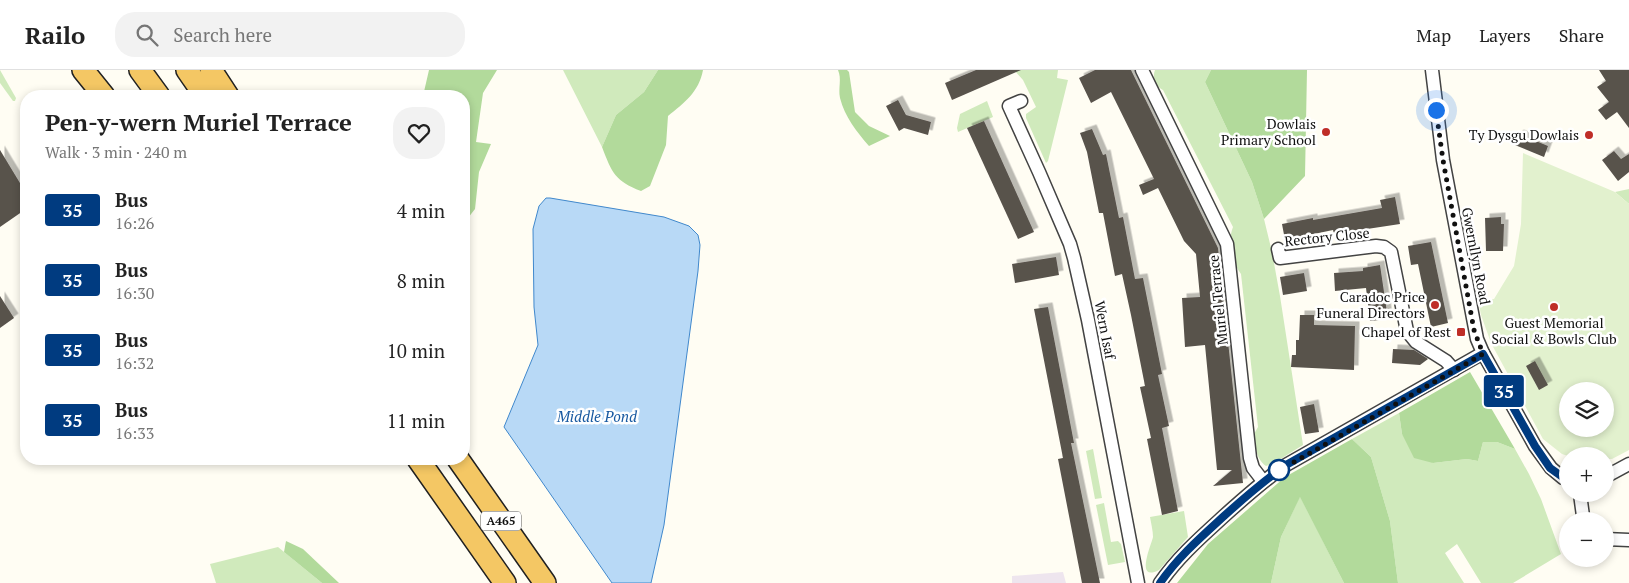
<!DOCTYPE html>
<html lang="en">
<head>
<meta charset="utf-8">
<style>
  body { margin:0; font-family:"PT Serif",serif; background:#f2f2f2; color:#222; height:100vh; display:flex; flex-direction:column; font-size:19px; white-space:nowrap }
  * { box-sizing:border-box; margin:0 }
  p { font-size:16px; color:#767676 }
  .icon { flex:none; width:28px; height:28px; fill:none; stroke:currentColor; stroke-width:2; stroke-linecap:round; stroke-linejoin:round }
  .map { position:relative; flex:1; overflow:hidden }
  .side { position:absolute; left:20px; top:20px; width:450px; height:375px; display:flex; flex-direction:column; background:#fff; border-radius:20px; box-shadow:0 2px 8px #0003 }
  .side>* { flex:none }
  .badge { padding:0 10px; border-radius:4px; font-size:18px; line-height:32px }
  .buttons { position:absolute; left:1559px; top:312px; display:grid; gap:10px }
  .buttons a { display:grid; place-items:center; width:55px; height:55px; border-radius:50%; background:#fff; box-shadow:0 2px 8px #0003; font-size:25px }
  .you { position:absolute; width:25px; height:25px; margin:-12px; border:4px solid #fff; border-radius:50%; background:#1a73e8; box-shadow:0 0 0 8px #1a73e833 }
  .map>.badge { position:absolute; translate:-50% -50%; box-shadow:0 0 0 2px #fff }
  .round { display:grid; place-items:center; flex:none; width:52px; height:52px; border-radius:20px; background:#f2f2f2 }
  .summary { display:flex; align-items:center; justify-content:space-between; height:85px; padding:0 25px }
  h1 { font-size:24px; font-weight:600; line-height:38px }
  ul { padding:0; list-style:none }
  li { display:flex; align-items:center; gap:15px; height:70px; padding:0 25px }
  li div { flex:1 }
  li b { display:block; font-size:19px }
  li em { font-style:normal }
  li .badge { min-width:55px; font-weight:700; text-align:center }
  header { display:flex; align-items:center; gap:30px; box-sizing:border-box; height:70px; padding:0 25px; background:#fff; border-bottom:1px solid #e0e0e0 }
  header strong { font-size:24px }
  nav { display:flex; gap:28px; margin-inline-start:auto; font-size:18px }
  .search { width:350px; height:45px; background:#f2f2f2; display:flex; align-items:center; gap:12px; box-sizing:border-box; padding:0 18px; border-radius:20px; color:#767676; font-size:19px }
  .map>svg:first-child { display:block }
</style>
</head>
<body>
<header>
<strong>Railo</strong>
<div class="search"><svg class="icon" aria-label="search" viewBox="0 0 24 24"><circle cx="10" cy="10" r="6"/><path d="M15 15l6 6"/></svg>Search here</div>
<nav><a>Map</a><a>Layers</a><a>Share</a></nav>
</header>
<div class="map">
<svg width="1629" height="513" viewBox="0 0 1629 513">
  <defs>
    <filter id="shadow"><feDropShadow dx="4.5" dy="-4.5" stdDeviation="0" flood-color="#0004"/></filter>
  </defs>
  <rect width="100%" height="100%" fill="#fffdf3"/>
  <!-- industrial -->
  <polygon fill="#eee5ee" points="1063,502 1066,513 1012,513 1012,506"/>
  <!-- green -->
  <g fill="#d0eabc">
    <polygon points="0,0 16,28 15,31 13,31 0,13"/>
    <polygon points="563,0 658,0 644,22 616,45 602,77"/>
    <polygon points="1014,0 1058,0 1057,8 1068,10 1048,91 1046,93 1026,48 1026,44 1036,37 1023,10"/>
    <path d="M1155,0H1211L1205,12L1252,112L1264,149L1272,182L1280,226L1303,375L1274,393L1266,396C1255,388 1256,376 1254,364L1258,357L1241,204C1232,192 1227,172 1233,157L1163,20C1155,16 1152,8 1155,0Z"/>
    <polygon points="987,31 993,47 958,62 957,58 960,44"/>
    <polygon points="1629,119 1629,134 1615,122"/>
    <polygon points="1399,343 1402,364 1433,393 1467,389 1478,391 1483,372 1497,372 1515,379 1529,404 1541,429 1561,484 1513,513 1481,513 1457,474 1445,483 1464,513 1398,513 1390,451 1371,387 1352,369"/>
    <polygon points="1093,379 1102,428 1095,429 1086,381"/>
    <polygon points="1300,426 1344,513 1271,513 1281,467"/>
    <polygon points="1104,433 1111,472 1118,471 1121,474 1125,492 1108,495 1096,435"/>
    <path d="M1184,441L1188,467L1159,500C1134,513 1152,473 1153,467C1153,461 1151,453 1150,447Z"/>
    <polygon points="278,477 322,513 216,513 210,494"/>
  </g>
  <!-- forest -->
  <g fill="#b2da9b">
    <polygon points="429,0 497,0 483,23 476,72 491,74 479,102 475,139 464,153 464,26 423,26"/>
    <path d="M658,0H703C699,22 684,33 668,46L666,75L650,116L641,121C615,111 612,103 602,77L616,45L644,22Z"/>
    <path d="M838,0H847L849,2L855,42L869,56L890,66L869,76C856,61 845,47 840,28C838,18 842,9 838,0Z"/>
    <polygon points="1211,0 1307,0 1305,106 1264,149 1252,112 1205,12"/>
    <polygon points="1470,302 1515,379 1497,372 1483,372 1478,391 1467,389 1433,393 1414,388 1402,364 1399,343"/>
    <polygon points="1352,369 1371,387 1390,451 1398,513 1344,513 1300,427 1281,467 1271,513 1177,513 1208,474 1285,407"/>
    <polygon points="286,471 303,479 339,513 322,513 284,482"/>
  </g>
  <!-- pitch -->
  <path fill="#e2f1ce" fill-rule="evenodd" d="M1523,83L1615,122L1629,134V380L1612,389H1605V386H1568L1562,384L1543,369L1491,273L1481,245L1478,229H1494L1514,196L1521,154ZM1568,321H1605V359H1568Z"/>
  <!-- water -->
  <polygon fill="#b8d9f6" stroke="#4088cc" points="546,128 550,128 664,147 689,156 698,165 700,175 698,201 664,455 651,513 612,513 504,357 538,275 534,237 533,159 539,136"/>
  <!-- building -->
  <g fill="#58524c" filter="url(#shadow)">
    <polygon points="976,0 1021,0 952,30 945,13"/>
    <polygon points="1095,0 1131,0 1218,178 1224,234 1217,235 1217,242 1225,243 1243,413 1213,416 1232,400 1217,400 1205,275 1185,277 1182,228 1200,227 1196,184 1184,171 1158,118 1143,125 1139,115 1154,109 1111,22 1091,33 1079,8"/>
    <polygon points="1599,0 1629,0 1629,58 1617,42 1606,50 1598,40 1609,32 1597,17 1606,11"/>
    <polygon points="898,30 906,45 931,52 928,65 904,58 899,61 886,36"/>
    <polygon points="984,51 1034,162 1018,169 967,58"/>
    <polygon points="1092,59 1103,85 1106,84 1119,148 1123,147 1135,209 1143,208 1162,304 1158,305 1169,356 1162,358 1178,441 1162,445 1147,369 1151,368 1140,317 1145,316 1131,245 1122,204 1115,206 1103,143 1099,143 1087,82 1080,63"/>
    <polygon points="1519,64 1548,76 1544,87 1515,75"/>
    <polygon points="0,80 26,123 26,139 0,157"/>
    <polygon points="1614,81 1621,89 1629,84 1629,102 1618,111 1602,90"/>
    <polygon points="1395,127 1400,154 1334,164 1333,160 1285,170 1282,154 1313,148 1313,150 1382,138 1380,130"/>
    <polygon points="1501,147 1501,154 1504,154 1503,181 1486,181 1485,148"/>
    <polygon points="1431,172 1448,253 1431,257 1418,194 1411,195 1408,176"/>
    <polygon points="1056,187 1059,205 1015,213 1012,194"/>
    <polygon points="1380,195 1388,249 1370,251 1366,218 1335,221 1334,203 1363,201 1363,198"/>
    <polygon points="1304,203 1307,221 1283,225 1280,207"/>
    <polygon points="0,226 14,248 0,258"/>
    <polygon points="1048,237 1074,373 1071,373 1100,513 1082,513 1058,389 1063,388 1034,239"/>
    <polygon points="1300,245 1314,245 1314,255 1355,256 1354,300 1291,297 1292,285 1296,285 1296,270 1299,270"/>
    <polygon points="1393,279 1414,280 1428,289 1420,295 1392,293"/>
    <polygon points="1535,291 1548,315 1539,320 1526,296"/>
    <polygon points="1314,334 1319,362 1305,364 1300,337"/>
  </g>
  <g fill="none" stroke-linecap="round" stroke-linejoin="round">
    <!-- minor casing -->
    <g stroke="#434343" stroke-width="15">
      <g id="minor">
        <polyline points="1142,0 1227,174 1250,388 1253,398 1263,411"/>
        <polyline points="1432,0 1443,90 1477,269 1483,283 1535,376 1551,398 1563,408 1568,409"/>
        <polyline points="1021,31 1009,36 1039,102 1070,174 1074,188 1088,250 1138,513"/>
        <polyline points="1278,179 1280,188 1376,176 1384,177 1391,182 1407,261 1416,272 1446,291 1454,300"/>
        <polyline points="1605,407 1629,394"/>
        <polyline points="1580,424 1583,446 1586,451"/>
        <polyline points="1605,469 1629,470"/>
        <path d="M1160,513C1178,487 1201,467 1224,446C1244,428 1264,410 1286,395L1483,283"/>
      </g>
    </g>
    <!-- trunk casing -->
    <g stroke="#212121" stroke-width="24">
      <g id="trunk">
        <polyline points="83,0 104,26"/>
        <polyline points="140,0 159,26"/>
        <polyline points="187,0 205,26"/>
        <polyline points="211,0 228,26"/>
        <polyline points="418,389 505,513"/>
        <polyline points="458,389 545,513"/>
      </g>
    </g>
    <!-- minor -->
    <use href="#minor" stroke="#fff" stroke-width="12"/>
    <!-- trunk -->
    <use href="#trunk" stroke="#f4c764" stroke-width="21"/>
  </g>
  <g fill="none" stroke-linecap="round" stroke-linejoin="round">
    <!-- line casing -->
    <g stroke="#fff" stroke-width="11">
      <path id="line" d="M1160,513C1178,487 1201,467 1224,446C1244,428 1264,411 1286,395L1483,284L1535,376L1550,398L1564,408L1568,409"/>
    </g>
    <!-- line -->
    <use href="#line" stroke="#003b80" stroke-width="8"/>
    <!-- walk -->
    <polyline stroke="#101010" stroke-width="5" stroke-dasharray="0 9" points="1279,400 1275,403 1483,284 1474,260 1443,90 1436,40"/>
  </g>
  <!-- markers -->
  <g fill="#bf2e28" stroke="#fff" stroke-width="2">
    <circle cx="1326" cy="62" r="5"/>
    <circle cx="1589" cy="65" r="5"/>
    <circle cx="1435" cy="235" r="5"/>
    <circle cx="1554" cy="237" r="5"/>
    <rect x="1456" y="257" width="10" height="10" rx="2.5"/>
  </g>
  <circle fill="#fff" stroke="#003b80" stroke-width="2.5" cx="1279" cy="400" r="10"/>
  <g text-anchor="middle" stroke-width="5" stroke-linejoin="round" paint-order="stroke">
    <!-- shield labels -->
    <rect fill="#fff" stroke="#585858" stroke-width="1" x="481" y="441.5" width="40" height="19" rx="4"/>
    <g font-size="12" font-weight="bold" fill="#101010">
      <text x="501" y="455">A465</text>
    </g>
    <!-- poi labels -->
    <g font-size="14" fill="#101010" stroke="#fff" text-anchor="end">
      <text x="1316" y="59">Dowlais<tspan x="1316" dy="16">Primary School</tspan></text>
      <text x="1579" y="70">Ty Dysgu Dowlais</text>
      <text x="1425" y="232">Caradoc Price<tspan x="1425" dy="16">Funeral Directors</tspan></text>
      <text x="1554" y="258" text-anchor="middle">Guest Memorial<tspan x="1554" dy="16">Social &amp; Bowls Club</tspan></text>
      <text x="1451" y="267">Chapel of Rest</text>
    </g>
    <!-- street labels -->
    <g font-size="14" fill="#101010" stroke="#fff">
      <text transform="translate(1327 167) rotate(-6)" y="5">Rectory Close</text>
      <text transform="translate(1476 186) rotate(79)" y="5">Gwernllyn Road</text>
      <text transform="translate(1218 230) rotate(-96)" y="5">Muriel Terrace</text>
      <text transform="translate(1105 260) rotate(79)" y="5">Wern Isaf</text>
    </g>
    <!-- water labels -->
    <g font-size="15" font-style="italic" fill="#195aa1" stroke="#fff">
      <text x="597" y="352">Middle Pond</text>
    </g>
  </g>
</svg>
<div class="buttons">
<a><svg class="icon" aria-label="layers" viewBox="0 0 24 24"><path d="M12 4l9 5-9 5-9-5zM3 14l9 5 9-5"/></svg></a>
<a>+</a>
<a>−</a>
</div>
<div class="you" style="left:1436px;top:40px"></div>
<b class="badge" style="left:1504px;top:321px;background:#003b80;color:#fff">35</b>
<section class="side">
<div class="summary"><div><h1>Pen-y-wern Muriel Terrace</h1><p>Walk · 3 min · 240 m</p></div><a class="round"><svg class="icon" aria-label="heart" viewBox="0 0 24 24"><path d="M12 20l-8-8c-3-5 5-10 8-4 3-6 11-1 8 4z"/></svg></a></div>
<ul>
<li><span class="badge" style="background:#003b80;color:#fff">35</span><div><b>Bus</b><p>16:26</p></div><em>4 min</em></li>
<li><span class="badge" style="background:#003b80;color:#fff">35</span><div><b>Bus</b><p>16:30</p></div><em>8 min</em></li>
<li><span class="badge" style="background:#003b80;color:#fff">35</span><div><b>Bus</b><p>16:32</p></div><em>10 min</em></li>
<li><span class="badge" style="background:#003b80;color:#fff">35</span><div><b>Bus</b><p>16:33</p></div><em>11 min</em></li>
</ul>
</section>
</div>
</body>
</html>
